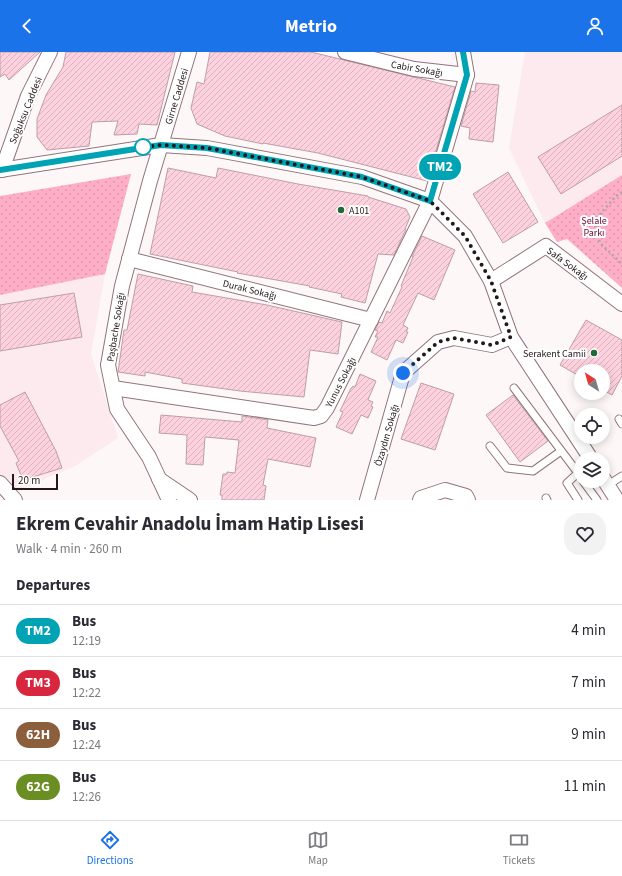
<!DOCTYPE html>
<html lang="en">
<head>
<meta charset="utf-8">
<style>
  body { margin:0; font-family:"Source Sans 3",sans-serif; background:#f2f2f3; color:#2b2b33; height:100vh; display:flex; flex-direction:column; font-size:15px; white-space:nowrap }
  * { box-sizing:border-box; margin:0 }
  p { font-size:13px; color:#7c7c81 }
  .icon { flex:none; width:22px; height:22px; fill:none; stroke:currentColor; stroke-width:2; stroke-linecap:round; stroke-linejoin:round }
  .map { position:relative; height:448px; overflow:hidden }
  .side { display:flex; flex-direction:column; background:#fff; flex:1 }
  .side>* { flex:none }
  .badge { padding:0 8px; border-radius:13px; font-size:14px; line-height:26px }
  .needle { width:26px; rotate:323deg }
  .fabs { position:absolute; left:574px; top:312px; display:grid; gap:8px }
  .fabs a { display:grid; place-items:center; width:36px; height:36px; border-radius:50%; background:#fff; box-shadow:0 2px 10px #0003; font-size:20px }
  .scale { position:absolute; left:12px; bottom:10px; width:46px; box-sizing:border-box; padding-left:4px; border:2px solid #24181b; border-top:0; font-size:11px; line-height:14px; white-space:nowrap; color:#24181b; -webkit-text-stroke:3px #fff; paint-order:stroke }
  .you { position:absolute; width:20px; height:20px; margin:-10px; border:3px solid #fff; border-radius:50%; background:#1a73e8; box-shadow:0 0 0 6px #1a73e833 }
  .map>.badge { position:absolute; translate:-50% -50%; box-shadow:0 0 0 2px #fff }
  h2 { padding:0 16px; font-size:15px; line-height:36px }
  .round { display:grid; place-items:center; flex:none; width:42px; height:42px; border-radius:16px; background:#f2f2f3 }
  .summary { display:flex; align-items:center; justify-content:space-between; height:68px; padding:0 16px }
  h1 { font-size:19px; font-weight:700; line-height:30px }
  ul { padding:0; list-style:none }
  li { display:flex; align-items:center; gap:12px; height:52px; padding:0 16px; border-top:1px solid #e1e1e2 }
  li div { flex:1 }
  li b { display:block; font-size:15px }
  li em { font-style:normal }
  li .badge { min-width:44px; font-weight:700; text-align:center }
  header { display:flex; justify-content:space-between; align-items:center; height:52px; padding:0 16px; background:#1a73e8; color:#fff; font-size:18px; font-weight:700 }
  .dock { display:flex; justify-content:space-around; align-items:center; height:56px; border-top:1px solid #e1e1e2; background:#fff; font-size:11px; color:#7c7c81 }
  .dock a { display:grid; justify-items:center; gap:2px }
  .dock .current { color:#1a73e8 }
  .map>svg:first-child { display:block }
</style>
</head>
<body>
<header><svg class="icon" aria-label="back" viewBox="0 0 24 24"><path d="M15 5l-7 7 7 7"/></svg>Metrio<svg class="icon" aria-label="person" viewBox="0 0 24 24"><circle cx="12" cy="8" r="4"/><path d="M4 21q1-7 8-7t8 7"/></svg></header>
<div class="map">
<svg width="622" height="448" viewBox="0 0 622 448">
  <defs>
    <pattern id="park-dots" width="8" height="8" patternUnits="userSpaceOnUse"><rect width="8" height="8" fill="#feafc7"/><path d="M2 2h.1M6 6h.1" fill="none" stroke="#da96aa" stroke-width="1.8" stroke-linecap="round"/></pattern>
    <pattern id="building-hatch" width="6" height="6" patternUnits="userSpaceOnUse"><rect width="6" height="6" fill="#fdd2de"/><path d="M-1 1l2-2M0 6l6-6M5 7l2-2" fill="none" stroke="#d9b4be"/></pattern>
  </defs>
  <rect width="100%" height="100%" fill="#fdf7f8"/>
  <!-- built -->
  <g fill="#fceaef">
    <polygon points="525,0 622,0 622,123 545,171 509,96"/>
    <polygon points="105,222 91,302 118,386 75,414 6,444 0,430 0,243"/>
  </g>
  <!-- park -->
  <g fill="url(#park-dots)">
    <polygon points="131,122 105,222 0,243 0,144"/>
    <polygon points="622,123 622,236 567,187 557,190 545,171"/>
  </g>
  <!-- building -->
  <g fill="url(#building-hatch)" stroke="#bd9ea7">
    <polygon points="0,0 40,0 9,28 5,22 0,25"/>
    <polygon points="66,0 175,0 157,73 139,72 137,82 114,83 118,69 92,70 89,94 47,98 37,85 37,67 46,43 63,15"/>
    <polygon points="210,0 311,0 455,35 427,129 318,101 263,91 263,92 225,84 197,72 191,56 197,30 204,32"/>
    <polygon points="476,31 499,33 493,90 469,87 470,76 461,74 471,39 475,40"/>
    <polygon points="622,53 622,104 561,142 538,105"/>
    <polygon points="168,116 216,126 218,116 298,132 368,144 368,145 406,157 410,165 405,177 406,177 394,203 378,202 365,251 341,245 342,242 309,235 310,234 237,221 238,220 150,202"/>
    <polygon points="508,120 538,170 503,191 473,142"/>
    <polygon points="422,184 455,198 434,248 418,241 403,273 408,276 406,280 408,280 403,291 396,288 387,308 371,300 378,285 375,285 378,279 375,278 379,270 382,271 387,259 390,261 402,235 401,234 413,205 412,205"/>
    <polygon points="138,222 193,234 192,240 267,253 342,270 338,302 310,298 304,345 240,339 182,331 182,327 145,320 145,324 118,320 124,278 127,278"/>
    <polygon points="74,241 82,285 0,299 0,253"/>
    <polygon points="586,268 622,288 622,324 612,343 603,338 603,319 581,319 581,325 560,313"/>
    <polygon points="360,322 376,329 368,348 373,350 371,354 373,355 368,366 361,363 352,382 336,375 343,360 340,359 351,336 352,336 353,334 355,335"/>
    <polygon points="421,331 454,342 435,398 401,387"/>
    <polygon points="25,340 56,399 62,416 23,428 16,411 19,409 0,374 0,353"/>
    <polygon points="513,343 548,389 520,410 486,363"/>
    <polygon points="161,363 242,370 242,364 268,368 267,376 316,386 310,415 268,407 263,433 266,434 264,448 222,448 222,443 220,443 223,422 227,422 227,420 235,421 239,388 205,385 203,413 186,412 187,383 159,381"/>
  </g>
  <g fill="none" stroke-linecap="round" stroke-linejoin="round">
    <!-- service casing -->
    <g stroke="#92747d" stroke-width="9">
      <g id="service">
        <polyline points="514,336 581,425"/>
        <polyline points="619,367 622,372"/>
        <polyline points="490,394 507,416 533,419 561,399"/>
        <polyline points="583,429 597,448"/>
        <polyline points="608,433 622,424"/>
        <polyline points="546,446 547,448"/>
        <polyline points="578,448 567,431 578,421"/>
      </g>
    </g>
    <!-- minor casing -->
    <g stroke="#92747d" stroke-width="16">
      <g id="minor">
        <polyline points="345,0 414,17 467,23"/>
        <polyline points="0,118 161,93 207,96 362,125 430,149 465,184 491,229 511,285 591,407"/>
        <polyline points="2,118 28,44 50,0"/>
        <polyline points="129,207 371,268"/>
        <polyline points="491,229 546,194 622,252"/>
        <polyline points="113,336 314,366 321,364 327,356 430,149 467,23 463,0"/>
        <polyline points="603,426 617,448"/>
        <polyline points="159,427 190,448"/>
        <polyline points="0,431 15,448"/>
        <polyline points="169,448 149,405 117,357 108,313 122,234 150,129 189,0"/>
        <polyline points="367,448 403,321 438,290 454,286 492,293 511,285"/>
        <polyline points="420,448 421,446 445,438 466,444 468,448"/>
      </g>
    </g>
    <!-- path -->
    <polyline stroke="#ada5a7" stroke-width="2.5" stroke-dasharray="2 3" stroke-linecap="butt" points="622,140 616,144 594,169 600,191 622,212"/>
    <!-- service -->
    <use href="#service" stroke="#fff" stroke-width="7"/>
    <!-- minor -->
    <use href="#minor" stroke="#fff" stroke-width="14"/>
  </g>
  <g fill="none" stroke-linecap="round" stroke-linejoin="round">
    <!-- line casing -->
    <g stroke="#fff" stroke-width="9">
      <polyline id="line" points="0,118 161,93 207,96 362,125 430,149 467,23 463,0"/>
    </g>
    <!-- line -->
    <use href="#line" stroke="#00a3b4" stroke-width="6"/>
    <!-- walk -->
    <polyline stroke="#24181b" stroke-width="4" stroke-dasharray="0 7.2" points="143,95 137,96 161,93 207,96 362,125 430,149 465,184 491,229 511,285 492,293 454,286 438,290 403,321"/>
  </g>
  <!-- markers -->
  <circle fill="#fff" stroke="#00a3b4" stroke-width="2" cx="143" cy="95" r="8"/>
  <g fill="#1e6a39" stroke="#fff" stroke-width="1.5">
    <circle cx="341" cy="158" r="4"/>
    <circle cx="594" cy="301" r="4"/>
  </g>
  <g text-anchor="middle" stroke-width="4" stroke-linejoin="round" paint-order="stroke">
    <!-- street labels -->
    <g font-size="10" fill="#24181b" stroke="#fff">
      <text transform="translate(417 16) rotate(10)" y="4">Cabir Sokağı</text>
      <text transform="translate(176 44) rotate(-73)" y="4">Girne Caddesi</text>
      <text transform="translate(25 58) rotate(-68)" y="4">Soğuksu Caddesi</text>
      <text transform="translate(568 211) rotate(36)" y="4">Safa Sokağı</text>
      <text transform="translate(250 237) rotate(14)" y="4">Durak Sokağı</text>
      <text transform="translate(115 275) rotate(-81)" y="4">Paşbache Sokağı</text>
      <text transform="translate(340 330) rotate(-63)" y="4">Yunus Sokağı</text>
      <text transform="translate(386 383) rotate(-74)" y="4">Özaydın Sokağı</text>
    </g>
    <!-- poi labels -->
    <g font-size="10" fill="#24181b" stroke="#fff" text-anchor="start">
      <text x="349" y="162">A101</text>
      <text x="586" y="305" text-anchor="end">Serakent Camii</text>
    </g>
    <!-- park labels -->
    <g font-size="10" fill="#650d35" stroke="#fff">
      <text x="594" y="172">Şelale<tspan x="594" dy="12">Parkı</tspan></text>
    </g>
  </g>
</svg>
<div class="fabs">
<a><svg class="needle" viewBox="-14 -14 28 28"><path d="M0-13l5 13h-10z" fill="#e53935"/><path d="M0 13l5-13h-10z" fill="#7c7c81"/></svg></a>
<a><svg class="icon" aria-label="locate" viewBox="0 0 24 24"><circle cx="12" cy="12" r="6"/><path d="M12 2v4M12 18v4M2 12h4M18 12h4"/></svg></a>
<a><svg class="icon" aria-label="layers" viewBox="0 0 24 24"><path d="M12 4l9 5-9 5-9-5zM3 14l9 5 9-5"/></svg></a>
</div>
<div class="scale">20 m</div>
<div class="you" style="left:403px;top:321px"></div>
<b class="badge" style="left:440px;top:115px;background:#00a3b4;color:#fff">TM2</b>
</div>
<section class="side">
<div class="summary"><div><h1>Ekrem Cevahir Anadolu İmam Hatip Lisesi</h1><p>Walk · 4 min · 260 m</p></div><a class="round"><svg class="icon" aria-label="heart" viewBox="0 0 24 24"><path d="M12 20l-8-8c-3-5 5-10 8-4 3-6 11-1 8 4z"/></svg></a></div>
<h2>Departures</h2>
<ul>
<li><span class="badge" style="background:#00a3b4;color:#fff">TM2</span><div><b>Bus</b><p>12:19</p></div><em>4 min</em></li>
<li><span class="badge" style="background:#d7263d;color:#fff">TM3</span><div><b>Bus</b><p>12:22</p></div><em>7 min</em></li>
<li><span class="badge" style="background:#8b5e3c;color:#fff">62H</span><div><b>Bus</b><p>12:24</p></div><em>9 min</em></li>
<li><span class="badge" style="background:#6b8e23;color:#fff">62G</span><div><b>Bus</b><p>12:26</p></div><em>11 min</em></li>
</ul>
</section>
<nav class="dock">
<a class="current"><svg class="icon" aria-label="directions" viewBox="0 0 24 24"><path d="M12 3l9 9-9 9-9-9zM9 14v-3h6M13 9l2 2-2 2"/></svg>Directions</a>
<a><svg class="icon" aria-label="map" viewBox="0 0 24 24"><path d="M3 6l6-2 6 2 6-2v14l-6 2-6-2-6 2zM9 4v14M15 6v14"/></svg>Map</a>
<a><svg class="icon" aria-label="tickets" viewBox="0 0 24 24"><path d="M3 7h18v10H3zM15 7v10"/></svg>Tickets</a>
</nav>
</body>
</html>
